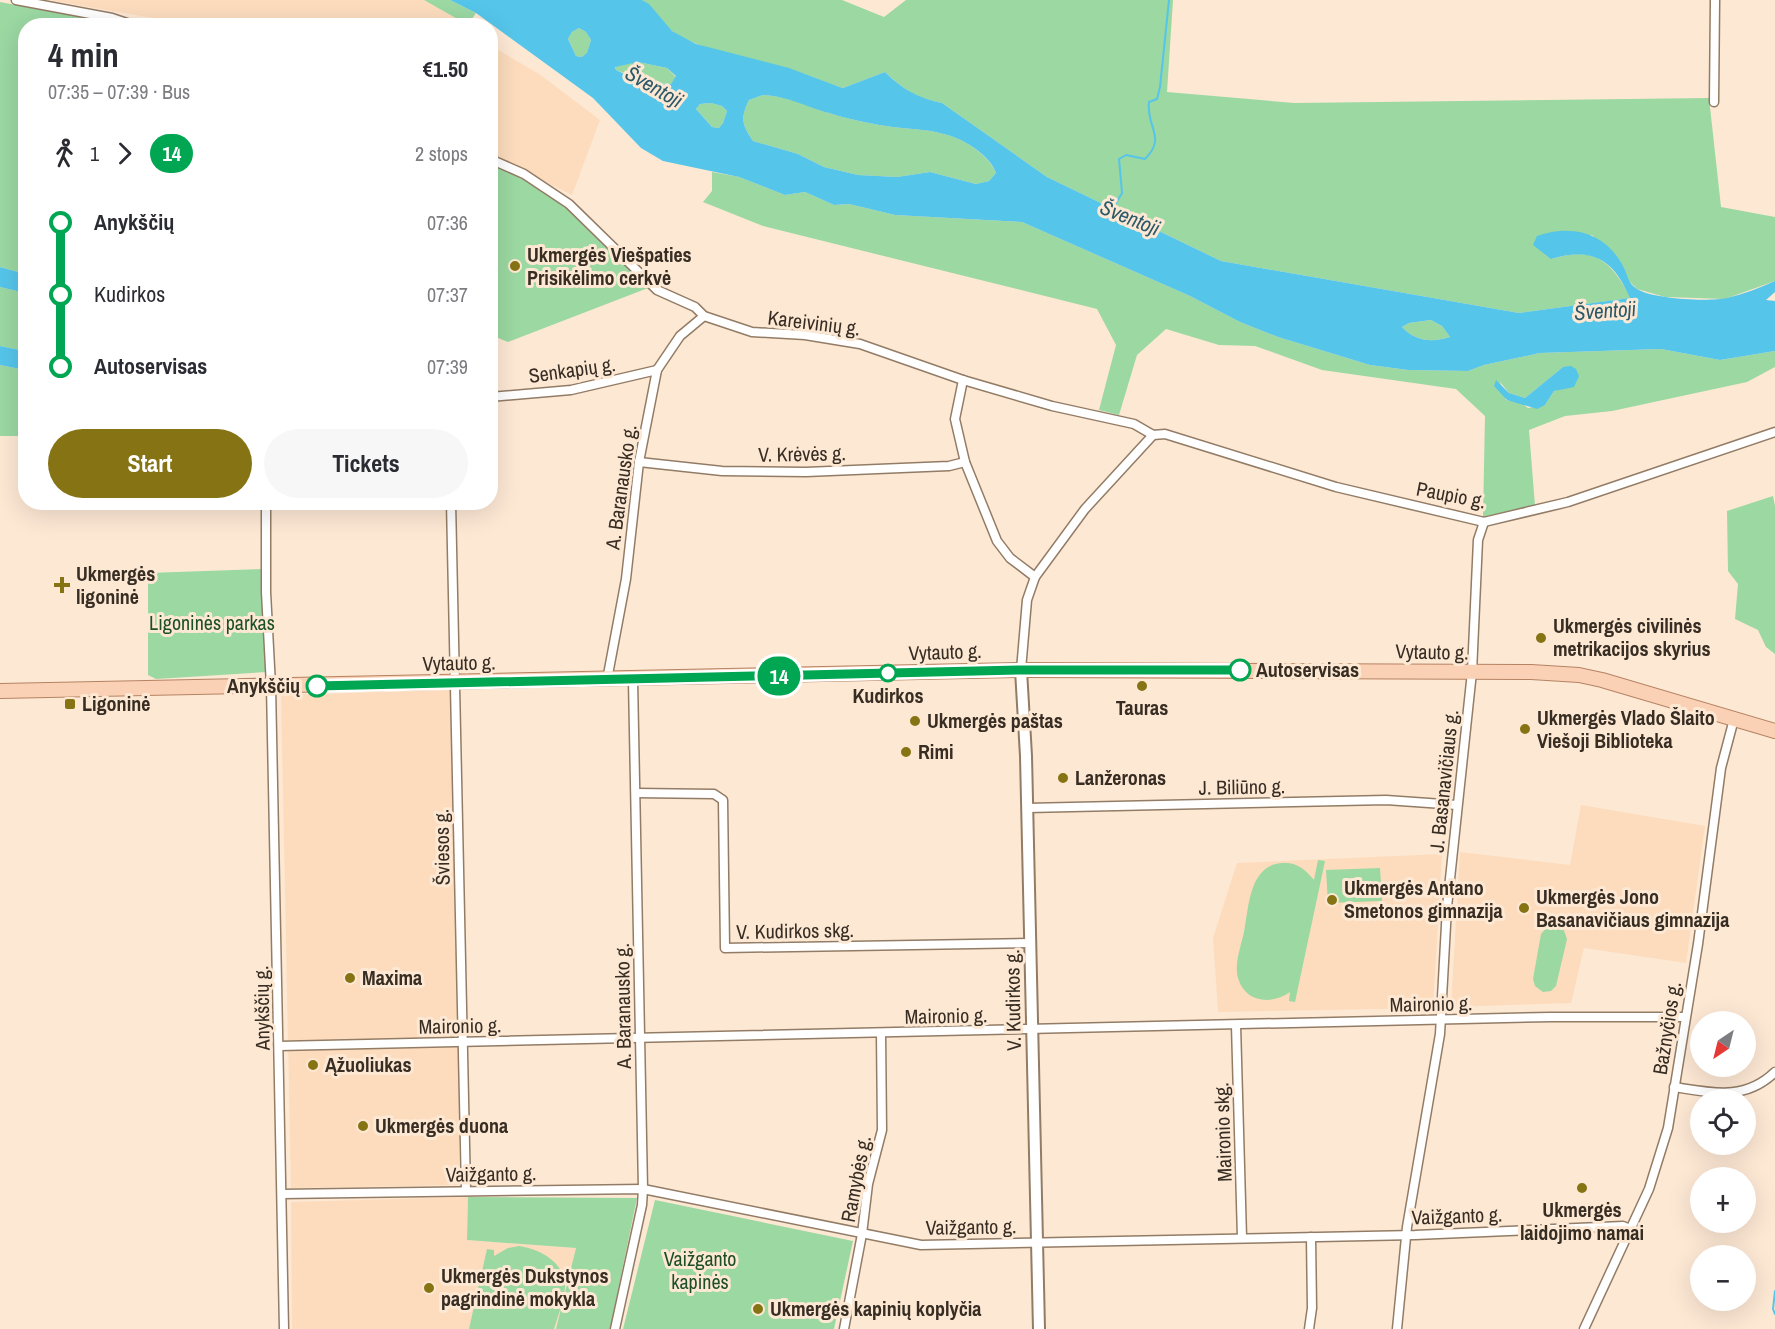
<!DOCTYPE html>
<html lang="en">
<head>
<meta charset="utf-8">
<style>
  body { margin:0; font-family:"Archivo Narrow",sans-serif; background:#f7f7f7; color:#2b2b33; height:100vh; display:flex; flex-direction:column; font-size:22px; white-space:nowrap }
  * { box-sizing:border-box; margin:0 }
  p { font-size:20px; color:#7c7c81 }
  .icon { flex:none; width:33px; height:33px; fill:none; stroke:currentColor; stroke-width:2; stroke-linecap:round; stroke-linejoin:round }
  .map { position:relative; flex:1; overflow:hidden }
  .side { position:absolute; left:18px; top:18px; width:480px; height:492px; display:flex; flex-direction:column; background:#fff; border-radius:24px; box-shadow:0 6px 24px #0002 }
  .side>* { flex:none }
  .badge { padding:0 12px; border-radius:20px; font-size:21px; line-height:39px }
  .needle { width:39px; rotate:215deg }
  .buttons { position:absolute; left:1690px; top:1011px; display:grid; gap:12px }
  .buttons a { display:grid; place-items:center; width:66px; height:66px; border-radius:50%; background:#fff; box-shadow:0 6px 24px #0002; font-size:30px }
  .map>.badge { position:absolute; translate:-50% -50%; box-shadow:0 0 0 3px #fff }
  .legs { display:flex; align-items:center; gap:9px; height:66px; padding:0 30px; font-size:20px }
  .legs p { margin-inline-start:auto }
  .headline { display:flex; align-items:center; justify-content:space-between; height:102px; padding:0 30px }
  h1 { font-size:33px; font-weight:800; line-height:45px }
  .primary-button { display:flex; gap:12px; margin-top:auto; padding:12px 30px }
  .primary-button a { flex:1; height:69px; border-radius:36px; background:#867314; color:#fff; font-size:24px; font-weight:800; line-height:69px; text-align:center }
  .primary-button a+a { background:#f7f7f7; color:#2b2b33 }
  ul { padding:0 30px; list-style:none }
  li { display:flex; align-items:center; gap:21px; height:72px; font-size:22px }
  li i { display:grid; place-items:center; width:9px; height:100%; margin:0 8px; background:currentColor }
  li i::after { content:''; width:15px; height:15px; margin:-8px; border:4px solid; border-radius:50%; background:#fff }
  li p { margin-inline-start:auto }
  li:first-child i { background:linear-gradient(#0000 50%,currentColor 0) }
  li:last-child i { background:linear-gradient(currentColor 50%,#0000 0) }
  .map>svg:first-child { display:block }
</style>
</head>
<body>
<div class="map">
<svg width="1775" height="1329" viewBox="0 0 1775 1329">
  <rect width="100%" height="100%" fill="#fde8d4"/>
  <!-- built -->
  <g fill="#fcdcbd">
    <polygon points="50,0 424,0 468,25 192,25"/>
    <polygon points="490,45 539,74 600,120 572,195 491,155"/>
    <polygon points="452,690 459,1043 459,1185 291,1188 281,695"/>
    <polygon points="1581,805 1705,826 1686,963 1584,948 1571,1003 1451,1007 1460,852 1570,865"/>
    <polygon points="1442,854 1433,1008 1218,1012 1213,938 1237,863"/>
    <polygon points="468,1197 467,1240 576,1248 556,1329 292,1329 291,1202"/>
  </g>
  <!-- green -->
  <g fill="#9bd8a2" fill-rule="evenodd">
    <polygon points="424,0 450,0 476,13 468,25"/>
    <path d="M642,0H842L884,17L906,0H1173L1167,92L1294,103L1709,98L1721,207L1775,217V281L1725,299L1665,297L1637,289L1628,280L1624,268L1592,235L1551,259C1595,246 1610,260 1631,298L1519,313L1221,261L1047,177L942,103C918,99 903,89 885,72L843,88C827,83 811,76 795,71C755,61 710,54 675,33C661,25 656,8 642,0Z"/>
    <polygon points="0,2 96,20 106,25 26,26 25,274 0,267"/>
    <polygon points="579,28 586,32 591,40 587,54 582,57 576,56 568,39 572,32"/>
    <path d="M638,62L667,68L676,77L671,84C652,84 633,77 616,70L615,66Z"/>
    <path d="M763,95C794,97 802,105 829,113C844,118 859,121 874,124C901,130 929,127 956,138C971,144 990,158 996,173L989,181L976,184L930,172L897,177L858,175L824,167L798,154L753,141C742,124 740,120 749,100Z"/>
    <polygon points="711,103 722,106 727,111 723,123 719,128 712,127 696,109 700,104"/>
    <polygon points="491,163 548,192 568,207 648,288 508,342 491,335"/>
    <path d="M712,172L739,177L785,195L805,192L834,205L849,204L895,215L1022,222L1190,296L1240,322L1278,337L1370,365L1408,370L1468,371L1484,365L1540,353L1661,349L1720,360L1775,351V367L1747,382L1612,411L1565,416L1529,430L1535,506L1483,517L1485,416L1456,389L1322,370L1255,346L1219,345L1166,329L1137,355L1119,415L1099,410L1116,345L1097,309L763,226L703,202L712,191ZM1563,367L1560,389L1554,391L1545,405L1528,408L1520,402L1506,400L1500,382L1509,393L1525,398Z"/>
    <polygon points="0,287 25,293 25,351 0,346"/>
    <path d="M1431,320L1442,326L1450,337C1432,343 1415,341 1402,327L1409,323Z"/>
    <polygon points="0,365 26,370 25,436 0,436"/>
    <polygon points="1773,496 1775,506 1775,654 1766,647 1758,630 1735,619 1738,584 1728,571 1727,511"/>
    <polygon points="263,569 267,672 156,679 148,675 148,573"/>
    <path d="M1318,860L1325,861L1295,1002L1289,1001L1290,992C1272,1005 1245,1003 1238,978C1234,964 1241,946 1244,932C1249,907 1249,864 1283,863C1297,862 1306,870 1314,880Z"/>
    <polygon points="1380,868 1382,901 1328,903 1326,870"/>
    <polygon points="1549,925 1563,928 1567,939 1556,986 1551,991 1543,992 1535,986 1533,979 1541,934"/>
    <polygon points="468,1197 637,1198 610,1329 556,1329 576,1248 467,1240"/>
    <polygon points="655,1200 853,1241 834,1329 623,1329"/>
    <path d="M519,1246C540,1249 565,1262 565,1287C564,1300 558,1316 554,1329H469L487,1249L494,1250V1256L508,1248Z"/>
  </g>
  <!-- water -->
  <g fill="#55c5ea" fill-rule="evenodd">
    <path d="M450,0H642L649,4L672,31L696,44L789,68L837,86L843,88L885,72C902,89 918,98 942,103L1047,177L1221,261L1519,313L1630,298C1613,259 1593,247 1551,259L1533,245L1537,236C1572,224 1605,232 1623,266C1628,274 1627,283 1637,289C1653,299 1708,302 1727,298C1743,294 1760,288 1775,281V292L1766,300L1775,301V351L1720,360L1661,349L1540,353L1484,365L1468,371L1408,370L1370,365L1278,337L1240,322L1190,296L1022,222L895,215L849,204L834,205L805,192L785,195L739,177L663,161L641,148L593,98L476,13ZM579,28L586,32L591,40L587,53L582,57L576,56L568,39L572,32ZM638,62L667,68L676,76L671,84C652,84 633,78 616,70L615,67ZM763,95C792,97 803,106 829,113C844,118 859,121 874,124C901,130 929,127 956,138C971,144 991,158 996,173L989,181L976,184L930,172L897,177L858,175L824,167L798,154L753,141C742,124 740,119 749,100ZM711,103L722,106L727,111L723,123L719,128L712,127L696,109L700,104ZM1431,320L1442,326L1450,337C1432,343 1415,341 1402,327L1409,323Z"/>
    <polygon points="0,267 25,274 25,293 0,287"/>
    <polygon points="0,346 25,351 25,370 0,365"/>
    <polygon points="1571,366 1576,369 1579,376 1574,387 1554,391 1545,405 1537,409 1507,400 1494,386 1496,380 1509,393 1525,398 1563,367"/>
  </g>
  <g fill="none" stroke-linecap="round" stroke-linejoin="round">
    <!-- stream -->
    <g stroke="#55c5ea" stroke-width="2">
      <path d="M1113,208L1122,193L1119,159L1126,155L1145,159C1167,137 1146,128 1149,102L1157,99L1160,87L1169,0"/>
      <polyline points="1775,1291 1773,1309 1775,1314"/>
    </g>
    <!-- minor casing -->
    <g stroke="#937c65" stroke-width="11">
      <g id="minor">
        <polyline points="16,0 112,18 136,26"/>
        <polyline points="1714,102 1715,0"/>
        <polyline points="490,159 524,174 569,204 657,290 695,307 704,316 752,332 805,335 860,344 963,380 1052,406 1134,424 1153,435 1165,434 1336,487 1484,522 1568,502 1775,432"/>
        <polyline points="963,380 955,419 965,462 997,541 1010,558 1035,577"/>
        <polyline points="490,397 571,390 657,370"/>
        <polyline points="639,462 722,471 806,472 949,466 965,462"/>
        <polyline points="266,502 266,592 271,686 284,1329"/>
        <polyline points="451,502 466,1191"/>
        <polyline points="1021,670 1027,600 1035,577 1085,509 1153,435"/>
        <polyline points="607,680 626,579 639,462 657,370 680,336 704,316"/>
        <polyline points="636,793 714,794 723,800 725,948 1030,943"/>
        <polyline points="1027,808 1386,800 1457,805"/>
        <polyline points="1236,1025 1242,1238"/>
        <polyline points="279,1046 1551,1017 1685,1017"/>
        <path d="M1674,1087C1713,1093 1745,1101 1775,1072"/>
        <polyline points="282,1194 643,1189 921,1245 1415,1235 1623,1226 1630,1229"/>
        <polyline points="615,1329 642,1205 643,1189 633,680"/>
        <polyline points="844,1329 862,1234 868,1184 882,1130 881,1033"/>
        <polyline points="1309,1329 1312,1308 1311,1237"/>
        <polyline points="1397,1329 1407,1227 1440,1034 1447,907 1472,672 1478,540 1484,522"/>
        <polyline points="1584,1329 1649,1189 1668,1128 1698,944 1721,768 1734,719"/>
      </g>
    </g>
    <!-- tertiary casing -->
    <g stroke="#937c65" stroke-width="14">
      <polyline id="tertiary" points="1021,670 1026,756 1039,1329"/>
    </g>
    <!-- primary casing -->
    <g stroke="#b58363" stroke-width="16">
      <polyline id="primary" points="0,691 1021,670 1531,672 1579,675 1602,680 1775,731"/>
    </g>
    <!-- minor -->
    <use href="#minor" stroke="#fff" stroke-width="8"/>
    <!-- tertiary -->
    <use href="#tertiary" stroke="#fff" stroke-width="10"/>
    <!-- primary -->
    <use href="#primary" stroke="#fbd1b6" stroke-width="14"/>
  </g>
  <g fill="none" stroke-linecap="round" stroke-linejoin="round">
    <!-- line-1 casing -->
    <g stroke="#fff" stroke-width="14">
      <polyline id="line-1" points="317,686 1021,670 1240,670"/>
    </g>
    <!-- line-1 -->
    <use href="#line-1" stroke="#00a651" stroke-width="9"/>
  </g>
  <!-- markers -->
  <g fill="#867314" stroke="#fde8d4" stroke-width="2">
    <circle cx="515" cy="266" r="6"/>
    <path d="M59 576h6v6h6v6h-6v6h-6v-6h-6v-6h6z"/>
    <circle cx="1541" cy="638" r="6"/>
    <circle cx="1142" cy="686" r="6"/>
    <rect x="64" y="698" width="12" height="12" rx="3"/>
    <circle cx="915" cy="721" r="6"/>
    <circle cx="1525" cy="729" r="6"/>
    <circle cx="906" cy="752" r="6"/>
    <circle cx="1063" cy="778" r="6"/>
    <circle cx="1332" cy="900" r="6"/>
    <circle cx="1524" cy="908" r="6"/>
    <circle cx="350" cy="978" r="6"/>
    <circle cx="313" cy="1065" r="6"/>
    <circle cx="363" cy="1126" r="6"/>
    <circle cx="1582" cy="1188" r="6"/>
    <circle cx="429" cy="1288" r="6"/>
    <circle cx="758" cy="1309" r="6"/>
  </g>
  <g fill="#fff" stroke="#00a651" stroke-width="3">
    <circle cx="1240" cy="670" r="10"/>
    <circle cx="888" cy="673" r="8"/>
    <circle cx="317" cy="686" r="10"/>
  </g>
  <g text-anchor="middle" stroke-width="6" stroke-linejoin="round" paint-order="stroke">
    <!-- poi labels -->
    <g font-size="20" font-weight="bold" fill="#372d23" stroke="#fde8d4" text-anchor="start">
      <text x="527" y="262">Ukmergės Viešpaties<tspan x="527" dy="23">Prisikėlimo cerkvė</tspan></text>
      <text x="76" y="581">Ukmergės<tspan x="76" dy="23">ligoninė</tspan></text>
      <text x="1553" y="633">Ukmergės civilinės<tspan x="1553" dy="23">metrikacijos skyrius</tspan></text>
      <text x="82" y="711">Ligoninė</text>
      <text x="1142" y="715" text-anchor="middle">Tauras</text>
      <text x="1537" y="725">Ukmergės Vlado Šlaito<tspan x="1537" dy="23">Viešoji Biblioteka</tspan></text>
      <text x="927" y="728">Ukmergės paštas</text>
      <text x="918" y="759">Rimi</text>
      <text x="1075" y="785">Lanžeronas</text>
      <text x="1344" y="895">Ukmergės Antano<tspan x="1344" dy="23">Smetonos gimnazija</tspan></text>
      <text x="1536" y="904">Ukmergės Jono<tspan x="1536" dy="23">Basanavičiaus gimnazija</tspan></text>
      <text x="362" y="985">Maxima</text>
      <text x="325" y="1072">Ąžuoliukas</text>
      <text x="375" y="1133">Ukmergės duona</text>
      <text x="1582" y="1217" text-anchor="middle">Ukmergės<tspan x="1582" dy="23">laidojimo namai</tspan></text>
      <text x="441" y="1283">Ukmergės Dukstynos<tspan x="441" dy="23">pagrindinė mokykla</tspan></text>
      <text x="770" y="1316">Ukmergės kapinių koplyčia</text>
    </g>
    <!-- street labels -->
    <g font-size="20" fill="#372d23" stroke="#fde8d4">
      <text transform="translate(814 323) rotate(7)" y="7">Kareivinių g.</text>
      <text transform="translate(572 370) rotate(-8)" y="7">Senkapių g.</text>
      <text transform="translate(802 454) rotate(-1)" y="7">V. Krėvės g.</text>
      <text transform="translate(621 487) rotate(-82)" y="7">A. Baranausko g.</text>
      <text transform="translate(1451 495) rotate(11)" y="7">Paupio g.</text>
      <text transform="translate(945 652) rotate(-2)" y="7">Vytauto g.</text>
      <text transform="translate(1432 652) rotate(1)" y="7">Vytauto g.</text>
      <text transform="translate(459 663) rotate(-1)" y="7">Vytauto g.</text>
      <text transform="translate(1444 781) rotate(-84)" y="7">J. Basanavičiaus g.</text>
      <text transform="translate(1242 787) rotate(-1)" y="7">J. Biliūno g.</text>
      <text transform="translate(442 847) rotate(-91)" y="7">Šviesos g.</text>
      <text transform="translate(795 931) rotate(-1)" y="7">V. Kudirkos skg.</text>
      <text transform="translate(1013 1000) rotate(-91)" y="7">V. Kudirkos g.</text>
      <text transform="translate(1431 1004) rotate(-1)" y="7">Maironio g.</text>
      <text transform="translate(623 1006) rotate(-91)" y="7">A. Baranausko g.</text>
      <text transform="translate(262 1008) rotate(-91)" y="7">Anykščių g.</text>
      <text transform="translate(946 1016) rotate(-1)" y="7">Maironio g.</text>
      <text transform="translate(460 1026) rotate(-1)" y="7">Maironio g.</text>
      <text transform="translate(1667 1028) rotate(-81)" y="7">Bažnyčios g.</text>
      <text transform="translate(1223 1132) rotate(-92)" y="7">Maironio skg.</text>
      <text transform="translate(491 1174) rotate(-1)" y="7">Vaižganto g.</text>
      <text transform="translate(856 1179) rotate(-79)" y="7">Ramybės g.</text>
      <text transform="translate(1457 1216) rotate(-2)" y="7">Vaižganto g.</text>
      <text transform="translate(971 1227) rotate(-1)" y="7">Vaižganto g.</text>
    </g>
    <!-- park labels -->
    <g font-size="20" fill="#1d4f27" stroke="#fde8d4">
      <text x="212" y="630">Ligoninės parkas</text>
      <text x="700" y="1266">Vaižganto<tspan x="700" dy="23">kapinės</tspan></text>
    </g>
    <!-- stop labels -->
    <g font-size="20" font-weight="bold" fill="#372d23" stroke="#fde8d4" text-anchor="start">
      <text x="1256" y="677">Autoservisas</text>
      <text x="300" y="693" text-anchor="end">Anykščių</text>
      <text x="888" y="703" text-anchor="middle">Kudirkos</text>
    </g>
    <!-- water labels -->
    <g font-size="21" font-style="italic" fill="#2b596a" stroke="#fde8d4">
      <text transform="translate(654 87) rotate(30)" y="7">Šventoji</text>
      <text transform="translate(1130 218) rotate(22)" y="7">Šventoji</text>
      <text transform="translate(1605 311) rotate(-4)" y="7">Šventoji</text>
    </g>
  </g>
</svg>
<div class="buttons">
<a><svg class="needle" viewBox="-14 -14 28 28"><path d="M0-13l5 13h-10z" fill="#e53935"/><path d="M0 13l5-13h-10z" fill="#7c7c81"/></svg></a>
<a><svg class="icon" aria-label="locate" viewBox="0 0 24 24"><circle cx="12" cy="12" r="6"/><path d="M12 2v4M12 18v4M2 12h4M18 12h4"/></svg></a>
<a>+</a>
<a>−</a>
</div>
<b class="badge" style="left:779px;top:676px;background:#00a651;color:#fff">14</b>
<section class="side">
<div class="headline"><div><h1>4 min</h1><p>07:35 – 07:39 · Bus</p></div><b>€1.50</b></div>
<div class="legs"><svg class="icon" aria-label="walk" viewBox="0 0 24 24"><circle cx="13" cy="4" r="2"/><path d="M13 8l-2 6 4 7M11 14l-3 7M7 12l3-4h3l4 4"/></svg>1<svg class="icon" aria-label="forward" viewBox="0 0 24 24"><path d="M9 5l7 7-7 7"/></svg><b class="badge" style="background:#00a651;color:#fff">14</b><p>2 stops</p></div>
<ul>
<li><i style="color:#00a651"></i><b>Anykščių</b><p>07:36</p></li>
<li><i style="color:#00a651"></i><span>Kudirkos</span><p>07:37</p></li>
<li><i style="color:#00a651"></i><b>Autoservisas</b><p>07:39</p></li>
</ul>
<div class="primary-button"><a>Start</a><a>Tickets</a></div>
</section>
</div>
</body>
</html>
